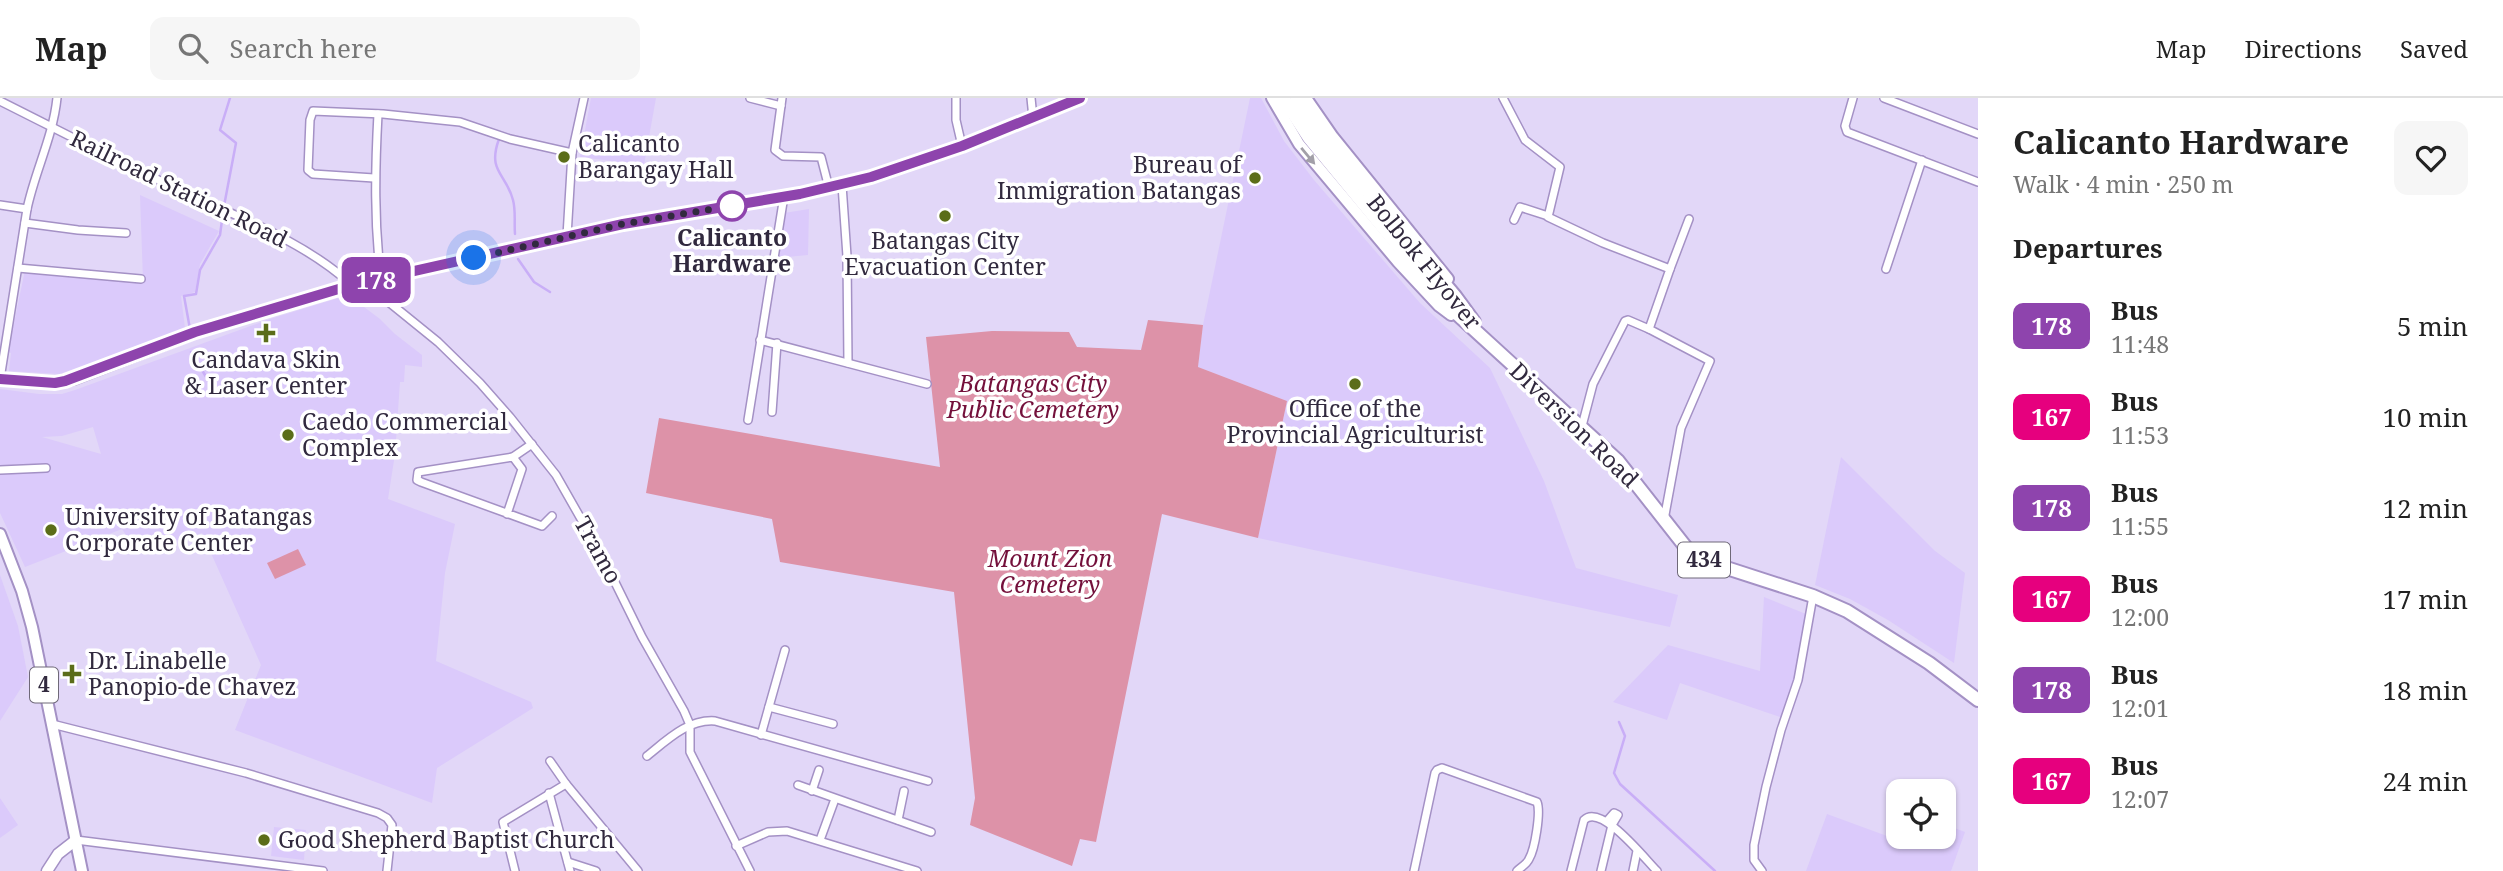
<!DOCTYPE html>
<html lang="en">
<head>
<meta charset="utf-8">
<style>
  body { margin:0; font-family:"Noto Serif",serif; background:#f6f6f6; color:#222; height:100vh; display:flex; flex-direction:column; font-size:26px; white-space:nowrap }
  * { box-sizing:border-box; margin:0 }
  p { font-size:23px; color:#767676 }
  .icon { flex:none; width:38px; height:38px; fill:none; stroke:currentColor; stroke-width:2; stroke-linecap:round; stroke-linejoin:round }
  .map { position:relative; flex:1; overflow:hidden }
  .sheet { display:flex; flex-direction:column; background:#fff; width:525px }
  .sheet>* { flex:none }
  .badge { padding:0 14px; border-radius:10px; font-size:24px; line-height:46px }
  .tools { position:absolute; left:1886px; top:681px; display:grid; gap:14px }
  .tools a { display:grid; place-items:center; width:70px; height:70px; border-radius:14px; background:#fff; box-shadow:0 2px 5px #0004; font-size:35px }
  .you { position:absolute; width:35px; height:35px; margin:-18px; border:5px solid #fff; border-radius:50%; background:#1a73e8; box-shadow:0 0 0 10px #1a73e833 }
  .map>.badge { position:absolute; translate:-50% -50%; box-shadow:0 0 0 4px #fff }
  h2 { padding:0 35px; font-size:26px; line-height:63px }
  .round { display:grid; place-items:center; flex:none; width:74px; height:74px; border-radius:14px; background:#f6f6f6 }
  .overview { display:flex; align-items:center; justify-content:space-between; height:119px; padding:0 35px }
  h1 { font-size:33px; font-weight:700; line-height:52px }
  ul { padding:0; list-style:none }
  li { display:flex; align-items:center; gap:21px; height:91px; padding:0 35px }
  li div { flex:1 }
  li b { display:block; font-size:26px }
  li em { font-style:normal }
  li .badge { min-width:77px; font-weight:700; text-align:center }
  header { display:flex; align-items:center; gap:42px; box-sizing:border-box; height:98px; padding:0 35px; background:#fff; border-bottom:2px solid #e0e0e0 }
  header strong { font-size:33px }
  nav { display:flex; gap:38px; margin-inline-start:auto; font-size:24px }
  .search { width:490px; height:63px; background:#f6f6f6; display:flex; align-items:center; gap:18px; box-sizing:border-box; padding:0 24px; border-radius:14px; color:#767676; font-size:26px }
  main { display:flex; flex:1; min-height:0 }
  .map>svg:first-child { display:block }
</style>
</head>
<body>
<header>
<strong>Map</strong>
<div class="search"><svg class="icon" aria-label="search" viewBox="0 0 24 24"><circle cx="10" cy="10" r="6"/><path d="M15 15l6 6"/></svg>Search here</div>
<nav><a>Map</a><a>Directions</a><a>Saved</a></nav>
</header>
<main>
<div class="map">
<svg width="1978" height="773" viewBox="0 0 1978 773">
  <rect width="100%" height="100%" fill="#e2d7f8"/>
  <!-- built -->
  <g fill="#dbcafb" fill-rule="evenodd">
    <polygon points="591,0 656,0 644,67 580,59"/>
    <polygon points="1250,0 1261,0 1284,43 1314,82 1420,205 1490,270 1544,383 1576,470 1678,497 1670,529 1258,440 1287,303 1198,269 1203,227"/>
    <polygon points="140,97 219,133 200,166 195,194 181,198 185,230 60,276 9,273 11,255 8,254 25,172 143,182"/>
    <polygon points="809,111 808,157 776,160 784,115"/>
    <path d="M348,197L380,221L395,236L422,257V269L405,267L404,284H400L395,356L388,401L455,426L445,475L436,563L531,604L533,610L437,670L432,705L235,632L261,567L202,435L137,454L122,431L25,469L0,415V291L39,296H62L75,292L270,221ZM93,329L101,356L42,339L62,338Z"/>
    <polygon points="1841,359 1935,453 1965,475 1954,565 1888,522 1850,501 1815,487"/>
    <polygon points="0,477 18,528 28,579 0,623"/>
    <polygon points="1764,499 1806,516 1796,581 1783,620 1680,585 1667,622 1613,604 1668,547 1760,573"/>
    <polygon points="0,700 18,727 0,740"/>
    <polygon points="1827,716 1917,749 1922,739 1944,738 1944,726 1965,734 1951,773 1806,773"/>
    <polygon points="274,729 306,732 304,762 271,758"/>
  </g>
  <!-- green -->
  <g fill="#dd92a8">
    <polygon points="1148,222 1203,227 1198,269 1287,303 1258,440 1162,416 1096,744 1080,741 1072,768 970,727 975,700 954,494 780,464 772,421 646,395 659,320 940,369 926,239 992,233 1069,234 1077,249 1141,252"/>
    <polygon points="298,451 306,467 275,481 267,465"/>
  </g>
  <g fill="none" stroke-linecap="round" stroke-linejoin="round">
    <!-- stream -->
    <g stroke="#c9aef7" stroke-width="2.5">
      <path d="M499,41C487,74 506,75 513,102C516,113 514,125 515,136"/>
      <polyline points="224,108 236,45 220,32 230,0"/>
      <polyline points="518,161 534,184 550,194"/>
      <polyline points="190,231 184,198 196,196 200,172 220,137 223,115"/>
      <polyline points="191,254 211,287"/>
      <polyline points="1619,624 1625,638 1614,675 1620,686 1715,773"/>
    </g>
    <!-- street casing -->
    <g stroke="#a491c5" stroke-width="10">
      <g id="street">
        <polyline points="750,0 781,8"/>
        <polyline points="782,0 775,52 783,58 821,59 829,90"/>
        <polyline points="956,0 956,22 962,48"/>
        <polyline points="1031,0 1033,20"/>
        <polyline points="1503,0 1525,42 1560,69 1548,119 1603,145 1670,171 1649,231 1710,263 1681,330 1664,422"/>
        <polyline points="1853,0 1845,28 1847,34 1978,84"/>
        <polyline points="1884,0 1978,36"/>
        <path d="M0,3C56,31 112,60 169,87C232,117 300,140 352,187"/>
        <path d="M378,16C375,72 374,125 381,181"/>
        <polyline points="374,80 313,76 308,72 310,22 313,13 383,16 460,24 510,41 572,55"/>
        <polyline points="842,87 847,158 848,265"/>
        <polyline points="0,107 27,111"/>
        <polyline points="1514,122 1520,109 1548,118"/>
        <polyline points="25,125 78,132 126,135"/>
        <polyline points="567,138 572,55 584,0"/>
        <polyline points="18,170 141,181"/>
        <polyline points="1670,171 1689,121"/>
        <polyline points="1886,171 1922,62"/>
        <polyline points="364,184 438,244 480,285 510,319 556,377 601,456 642,539 684,613 690,627 690,654 750,773"/>
        <polyline points="760,242 927,286"/>
        <path d="M0,281L27,111C35,73 53,39 57,0"/>
        <polyline points="772,314 777,245"/>
        <polyline points="748,322 784,98"/>
        <polyline points="1582,328 1593,286 1625,223 1628,222 1649,231"/>
        <polyline points="513,359 532,346"/>
        <polyline points="0,372 46,370"/>
        <polyline points="507,416 522,371 513,359 418,374 417,382 421,384 542,428 552,418"/>
        <polyline points="769,609 833,626"/>
        <polyline points="52,626 246,675 378,715 387,720 392,727 387,773"/>
        <polyline points="761,637 785,552"/>
        <path d="M647,658C667,642 688,621 715,623L928,683"/>
        <polyline points="550,663 566,686 638,773"/>
        <polyline points="798,687 931,734"/>
        <polyline points="812,693 819,672"/>
        <polyline points="549,695 570,773"/>
        <polyline points="898,722 904,693"/>
        <polyline points="76,742 323,773"/>
        <polyline points="820,742 835,701"/>
        <polyline points="736,748 768,734 787,733 917,773"/>
        <polyline points="568,764 596,773"/>
        <polyline points="515,773 503,724 566,686"/>
        <path d="M1414,773L1435,675L1437,672L1442,670L1537,704C1541,714 1535,751 1529,761C1527,766 1521,769 1517,773"/>
        <path d="M1571,773L1584,722C1601,705 1644,760 1657,773"/>
        <polyline points="1601,773 1612,727 1618,717 1614,715 1607,723"/>
        <polyline points="1633,773 1637,753"/>
        <polyline points="1762,773 1754,762 1754,747 1766,689 1781,632 1798,582 1813,498"/>
      </g>
    </g>
    <!-- secondary casing -->
    <g stroke="#a491c5" stroke-width="13">
      <polyline id="secondary" points="47,773 58,756 76,742"/>
    </g>
    <!-- primary casing -->
    <g stroke="#a491c5" stroke-width="14">
      <g id="primary">
        <polyline points="1272,0 1299,46 1398,164 1439,208 1451,217"/>
        <polyline points="1306,0 1333,39 1448,181"/>
        <polyline points="0,281 56,285 74,281 196,234 352,187 623,126 800,96 871,79 962,48 1080,0"/>
        <polyline points="0,436 22,493 32,529 82,773"/>
      </g>
    </g>
    <!-- highway casing -->
    <g stroke="#a491c5" stroke-width="16">
      <g id="highway">
        <polyline points="1283,0 1309,40 1445,205 1618,363 1688,452 1708,464 1813,498 1847,513 1929,565 1978,602"/>
        <polyline points="1296,0 1318,35 1455,198 1474,224"/>
      </g>
    </g>
    <!-- street -->
    <use href="#street" stroke="#fff" stroke-width="7"/>
    <!-- secondary -->
    <use href="#secondary" stroke="#fff" stroke-width="10"/>
    <!-- primary -->
    <use href="#primary" stroke="#fff" stroke-width="10"/>
    <!-- highway -->
    <use href="#highway" stroke="#fff" stroke-width="12"/>
  </g>
  <!-- one-way arrows -->
  <defs><path id="oneway-solid" d="M-6-.8H1V-3.2L6.5 0L1 3.2V.8H-6Z" transform="scale(1.75)"/></defs>
  <use fill="#a29fa8" href="#oneway-solid" transform="translate(1308 58) rotate(50)"/>
  <g fill="none" stroke-linecap="round" stroke-linejoin="round">
    <!-- line casing -->
    <g stroke="#fff" stroke-width="16">
      <polyline id="line" points="0,281 55,285 65,283 195,234 352,187 623,126 800,96 871,79 962,48 1080,0"/>
    </g>
    <!-- line -->
    <use href="#line" stroke="#8e44ad" stroke-width="10"/>
    <!-- walk -->
    <polyline stroke="#31293e" stroke-width="7" stroke-dasharray="0 12.6" points="474,160 623,126 742,106 732,108"/>
  </g>
  <!-- markers -->
  <g fill="#5b6d19" stroke="#fff" stroke-width="2.5">
    <circle cx="564" cy="59" r="7"/>
    <circle cx="1255" cy="80" r="7"/>
    <circle cx="945" cy="118" r="7"/>
    <path d="M262.5 224.5h7v7h7v7h-7v7h-7v-7h-7v-7h7z"/>
    <circle cx="1355" cy="286" r="7"/>
    <circle cx="288" cy="337" r="7"/>
    <circle cx="51" cy="432" r="7"/>
    <path d="M68.5 565.5h7v7h7v7h-7v7h-7v-7h-7v-7h7z"/>
    <circle cx="264" cy="742" r="7"/>
  </g>
  <circle fill="#fff" stroke="#8e44ad" stroke-width="3.5" cx="732" cy="108" r="14"/>
  <g text-anchor="middle" stroke-width="7" stroke-linejoin="round" paint-order="stroke">
    <!-- shield labels -->
    <g fill="#fff" stroke="#6f6978" stroke-width="2">
      <rect x="1678" y="444.5" width="52" height="35" rx="5"/>
      <rect x="30" y="569.5" width="28" height="35" rx="5"/>
    </g>
    <g font-size="21" font-weight="bold" fill="#31293e">
      <text x="1704" y="469">434</text>
      <text x="44" y="594">4</text>
    </g>
    <!-- poi labels -->
    <g font-size="23" fill="#31293e" stroke="#fff" text-anchor="start">
      <text x="578" y="54">Calicanto<tspan x="578" dy="26">Barangay Hall</tspan></text>
      <text x="1241" y="75" text-anchor="end">Bureau of<tspan x="1241" dy="26">Immigration Batangas</tspan></text>
      <text x="945" y="151" text-anchor="middle">Batangas City<tspan x="945" dy="26">Evacuation Center</tspan></text>
      <text x="266" y="270" text-anchor="middle">Candava Skin<tspan x="266" dy="26">&amp; Laser Center</tspan></text>
      <text x="1355" y="319" text-anchor="middle">Office of the<tspan x="1355" dy="26">Provincial Agriculturist</tspan></text>
      <text x="302" y="332">Caedo Commercial<tspan x="302" dy="26">Complex</tspan></text>
      <text x="65" y="427">University of Batangas<tspan x="65" dy="26">Corporate Center</tspan></text>
      <text x="88" y="571">Dr. Linabelle<tspan x="88" dy="26">Panopio-de Chavez</tspan></text>
      <text x="278" y="750">Good Shepherd Baptist Church</text>
    </g>
    <!-- street labels -->
    <g font-size="23" fill="#31293e" stroke="#fff">
      <text transform="translate(179 91) rotate(26)" y="8">Railroad Station Road</text>
      <text transform="translate(1424 164) rotate(51)" y="8">Bolbok Flyover</text>
      <text transform="translate(1574 327) rotate(44)" y="8">Diversion Road</text>
      <text transform="translate(598 452) rotate(61)" y="8">Tramo</text>
    </g>
    <!-- stop labels -->
    <g font-size="23" font-weight="bold" fill="#31293e" stroke="#fff">
      <text x="732" y="148">Calicanto<tspan x="732" dy="26">Hardware</tspan></text>
    </g>
    <!-- park labels -->
    <g font-size="23" font-style="italic" fill="#74103b" stroke="#fff">
      <text x="1033" y="294">Batangas City<tspan x="1033" dy="26">Public Cemetery</tspan></text>
      <text x="1050" y="469">Mount Zion<tspan x="1050" dy="26">Cemetery</tspan></text>
    </g>
  </g>
</svg>
<div class="tools">
<a><svg class="icon" aria-label="locate" viewBox="0 0 24 24"><circle cx="12" cy="12" r="6"/><path d="M12 2v4M12 18v4M2 12h4M18 12h4"/></svg></a>
</div>
<div class="you" style="left:474px;top:160px"></div>
<b class="badge" style="left:376px;top:182px;background:#8e44ad;color:#fff">178</b>
</div>
<section class="sheet">
<div class="overview"><div><h1>Calicanto Hardware</h1><p>Walk · 4 min · 250 m</p></div><a class="round"><svg class="icon" aria-label="heart" viewBox="0 0 24 24"><path d="M12 20l-8-8c-3-5 5-10 8-4 3-6 11-1 8 4z"/></svg></a></div>
<h2>Departures</h2>
<ul>
<li><span class="badge" style="background:#8e44ad;color:#fff">178</span><div><b>Bus</b><p>11:48</p></div><em>5 min</em></li>
<li><span class="badge" style="background:#e6007e;color:#fff">167</span><div><b>Bus</b><p>11:53</p></div><em>10 min</em></li>
<li><span class="badge" style="background:#8e44ad;color:#fff">178</span><div><b>Bus</b><p>11:55</p></div><em>12 min</em></li>
<li><span class="badge" style="background:#e6007e;color:#fff">167</span><div><b>Bus</b><p>12:00</p></div><em>17 min</em></li>
<li><span class="badge" style="background:#8e44ad;color:#fff">178</span><div><b>Bus</b><p>12:01</p></div><em>18 min</em></li>
<li><span class="badge" style="background:#e6007e;color:#fff">167</span><div><b>Bus</b><p>12:07</p></div><em>24 min</em></li>
</ul>
</section>
</main>
</body>
</html>
